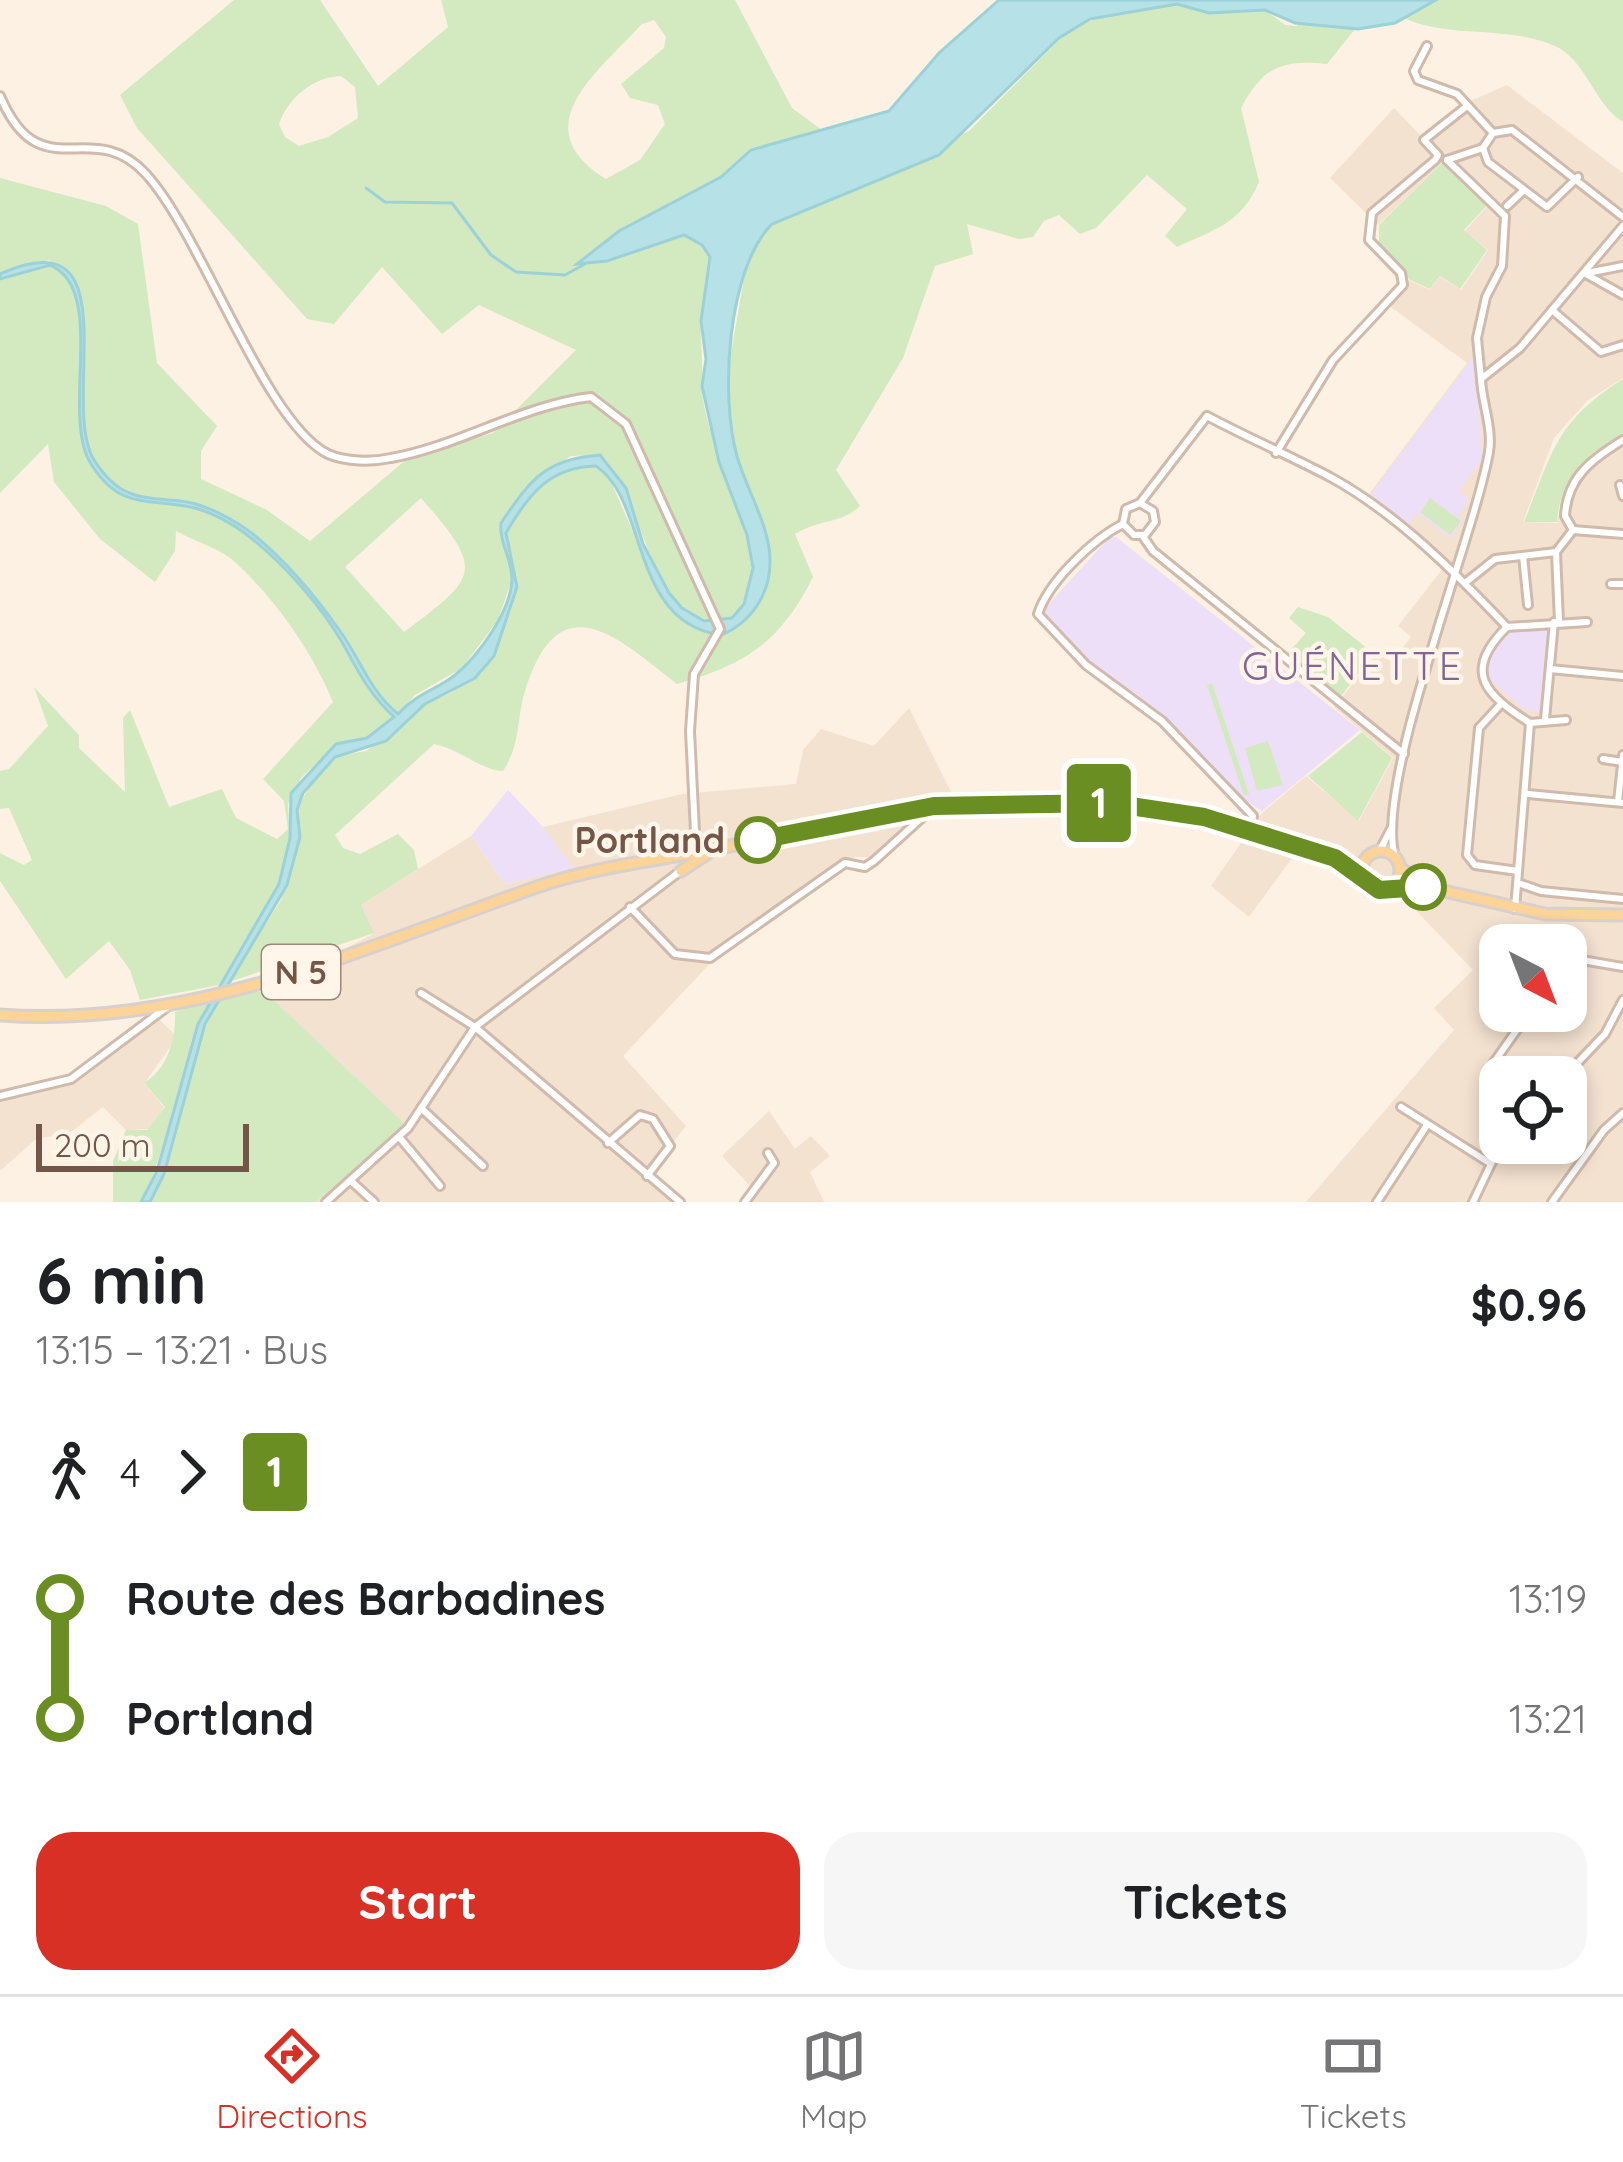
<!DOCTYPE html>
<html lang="en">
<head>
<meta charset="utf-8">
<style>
  body { margin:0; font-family:Quicksand,sans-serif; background:#f6f6f6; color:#202124; height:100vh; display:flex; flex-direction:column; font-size:45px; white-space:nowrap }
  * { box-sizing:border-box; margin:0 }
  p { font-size:39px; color:#757577 }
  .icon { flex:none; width:66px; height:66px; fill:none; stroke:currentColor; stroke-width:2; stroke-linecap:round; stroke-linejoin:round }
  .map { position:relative; height:1202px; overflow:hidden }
  .sheet { display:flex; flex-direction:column; background:#fff; flex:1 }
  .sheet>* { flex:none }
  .badge { padding:0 24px; border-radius:9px; font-size:42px; line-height:78px }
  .needle { width:78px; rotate:138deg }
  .controls { position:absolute; left:1479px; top:924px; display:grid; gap:24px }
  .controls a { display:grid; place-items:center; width:108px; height:108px; border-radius:24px; background:#fff; box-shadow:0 6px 18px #0003; font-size:60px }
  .scale { position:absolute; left:36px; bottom:30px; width:213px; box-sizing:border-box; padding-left:12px; border:6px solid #745648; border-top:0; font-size:33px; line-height:42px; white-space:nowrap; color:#745648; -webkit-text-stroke:9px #fff5e8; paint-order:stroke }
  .map>.badge { position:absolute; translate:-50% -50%; box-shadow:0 0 0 6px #fff }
  .legs { display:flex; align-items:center; gap:18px; height:132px; padding:0 36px; font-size:39px }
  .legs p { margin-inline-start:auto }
  .summary { display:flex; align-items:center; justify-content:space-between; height:204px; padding:0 36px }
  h1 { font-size:66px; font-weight:700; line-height:90px }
  .action { display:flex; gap:24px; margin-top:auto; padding:24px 36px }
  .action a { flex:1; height:138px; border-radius:36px; background:#d93025; color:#fff; font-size:48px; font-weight:700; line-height:138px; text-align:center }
  .action a+a { background:#f6f6f6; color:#202124 }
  ul { padding:0 36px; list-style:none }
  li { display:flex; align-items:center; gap:42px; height:120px; font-size:45px }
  li i { display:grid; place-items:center; width:18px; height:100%; margin:0 15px; background:currentColor }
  li i::after { content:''; width:30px; height:30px; margin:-15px; border:9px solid; border-radius:50%; background:#fff }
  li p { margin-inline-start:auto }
  li:first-child i { background:linear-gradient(#0000 50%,currentColor 0) }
  li:last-child i { background:linear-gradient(currentColor 50%,#0000 0) }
  .dock { display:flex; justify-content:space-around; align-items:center; height:168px; border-top:3px solid #e0e0e0; background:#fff; font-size:33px; color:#757577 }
  .dock a { display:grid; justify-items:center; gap:6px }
  .dock .current { color:#d93025 }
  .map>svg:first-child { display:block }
</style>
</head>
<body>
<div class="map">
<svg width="1623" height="1202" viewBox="0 0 1623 1202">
  <rect width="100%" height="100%" fill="#fcf1e2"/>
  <!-- residential -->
  <g fill="#f4e2d0" fill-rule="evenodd">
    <path d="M1507,85L1623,173V378L1588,400L1554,438L1523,522L1557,523L1566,481L1584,459L1623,435V1202H1306L1454,1030L1434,1008L1473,970L1403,897L1365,898L1346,873L1295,854L1249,917L1211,886L1262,813L1306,776L1359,821L1393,758L1334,707L1377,653L1392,662L1411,637L1398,626L1444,567L1366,498L1467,363L1391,307L1408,280L1430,290L1440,277L1461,290L1488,250L1465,231L1491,202L1444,161L1378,225L1330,178L1394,108L1422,137L1468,102ZM1500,945H1566V1011H1500ZM1500,1077H1566V1143H1500Z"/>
    <polygon points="909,708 953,796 872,857 855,857 834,866 733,939 623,1056 686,1126 650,1171 687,1202 316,1202 405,1125 264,991 373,934 361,905 471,836 505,884 571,868 543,827 682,794 796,784 803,750 821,729 874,746"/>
    <polygon points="159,1019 177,1037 144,1084 164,1107 155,1121 147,1129 126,1130 103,1107 67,1135 37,1138 0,1171 0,1091 69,1076 148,1020"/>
    <polygon points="769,1111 795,1149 811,1136 830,1156 810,1172 824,1202 740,1202 751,1187 722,1156"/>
  </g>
  <!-- education -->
  <g fill="#eedff9">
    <polygon points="1475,354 1482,459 1459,491 1469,500 1458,515 1463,520 1451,538 1417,513 1405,528 1368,498"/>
    <polygon points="1110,537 1116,537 1360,730 1262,811 1241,797 1163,719 1098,670 1046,619 1044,609"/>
    <polygon points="1551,626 1544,705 1538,712 1522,708 1486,677 1492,649 1512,630"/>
    <polygon points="508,790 543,827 573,868 505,884 471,836"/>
  </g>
  <!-- green -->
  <g fill="#d3eac0" fill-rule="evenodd">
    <path d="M234,0H320L378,86L448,27L441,0H735L792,108L826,133L751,150L711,184L628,226L579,263L607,261L684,235L702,245L710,257C710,279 702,301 701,322C700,341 703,359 702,378C697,450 790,556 732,618C652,648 644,488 600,455L571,456L525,487L500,528L512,579L498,620L462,668L415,695L398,714C342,660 318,578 249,531C232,520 211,508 192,503C147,491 131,509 97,463C55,407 121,313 49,260L0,274V178L106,206L138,224L157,363L217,426L201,451V479L267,510L310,541L408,458L493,433L576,350L479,305L442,334L382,267L334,324L307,319L137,128L120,95ZM654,20L666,37L664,48L621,84L630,98L658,105L665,124L640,160L606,179C522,127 598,72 642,24ZM341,76L355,87L358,118L328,137L299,146L285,137L279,124C288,98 313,77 341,76ZM421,498C485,571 479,576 404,632L345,567Z"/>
    <path d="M1433,0H1623V122C1593,103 1587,61 1555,46C1505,24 1446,40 1400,16Z"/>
    <path d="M1177,4L1209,13L1265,10L1285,25L1297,26L1300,16L1333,20L1355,29L1327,64C1282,59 1263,67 1241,108L1259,182C1241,224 1215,229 1177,247L1165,236L1187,209L1147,175L1096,228L1080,234L1059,215L1044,221L1033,237L1019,239L967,224L973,254L935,266L903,358L836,470L860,506C843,523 817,520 795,534L813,577C780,642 747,664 677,684C618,638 559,580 525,691C516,721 521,744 503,771C480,770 462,750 434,744L335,835L343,848L360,854L398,834L414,850L418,869L361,905L374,933L229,982L281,900L300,837L297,809L313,780L337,756L366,751L425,704L451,693L494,656L513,604L516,577L506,533C524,500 563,444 607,473L661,595L682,619L710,633L731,631L771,555L736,454L726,383L746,266L754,242L772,224L969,131L1072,27L1129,8Z"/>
    <polygon points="1444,161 1490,202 1464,230 1487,250 1460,289 1440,276 1430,289 1410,280 1379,244 1379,225"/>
    <path d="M50,265C108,290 59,416 91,464C120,508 142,499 186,506C208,510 234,525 252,538C284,564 321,607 342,643C358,671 370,695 395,717L367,738L336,744L301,778L288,804L290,838L279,884L219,985L140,1000L130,970L109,941L66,979L0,881V853L24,865L32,860L9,808L0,809V771L9,769L48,726L34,687L79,735V748L125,792L123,718L130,710L169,807L222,789L236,818L277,839L288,829L284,801L263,779L333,702C312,651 276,600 235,562C221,549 194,541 176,531L175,551L155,582L100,539L54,482L48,444L0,493V279Z"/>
    <path d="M1623,379V434C1584,458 1561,475 1557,522H1524C1553,452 1554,423 1623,379Z"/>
    <polygon points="1430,498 1461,521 1450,535 1420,512"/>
    <polygon points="1298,607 1328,617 1374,654 1341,696 1288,653 1306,633 1289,618"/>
    <polygon points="1212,683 1249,794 1244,796 1207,685"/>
    <polygon points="1362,732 1392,758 1358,821 1308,776"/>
    <polygon points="1268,741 1283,785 1257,791 1245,748"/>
    <path d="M264,991L406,1125L316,1202H151C181,1136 185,1060 220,997Z"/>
    <path d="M211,1000C178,1062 172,1137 142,1202H113V1161L126,1130H147L165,1107L144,1083C168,1069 176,1038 175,1012Z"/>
  </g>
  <!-- water -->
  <path fill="#b6e1e6" stroke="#9cd1d8" stroke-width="3" d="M999,0H1436L1395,23L1358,29L1295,23L1265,10L1209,13L1177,4L1090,19L1059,38L939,155L772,224C727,269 720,397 737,456C746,489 771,528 770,562C770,594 751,623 721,635C629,622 649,501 596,466C549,467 528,495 506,533L517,587L494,656L475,678L425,704L386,741L335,757L303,793L297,810L300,837L287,885L205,1024L164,1174L150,1202H141L157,1171L198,1024L279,884L290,838L291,793L336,744L367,738L394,717C369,694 358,671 342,642C321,606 284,564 251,538C234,524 207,509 185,506C142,499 118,507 91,464C60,415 108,289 50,265L0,279V274C133,214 59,403 94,460C119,499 139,497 180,501C204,503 235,520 254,535C287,562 316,597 340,631C361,660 369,690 398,714C414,697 426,693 445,682C473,665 511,613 512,579C512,559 499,543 501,523C531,479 545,459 600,455L626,488L643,544L669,593L682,608L704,621L732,618L744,604L753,568L747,535L719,462L702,386L706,359L701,321L710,257L702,245L684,235L607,261L577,264L619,231L721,177L751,150L889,111L939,53Z"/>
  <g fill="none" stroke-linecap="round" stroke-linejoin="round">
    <!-- stream -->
    <polyline stroke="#9cd1d8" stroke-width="3" points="366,188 385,202 452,203 491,255 516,272 565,275 585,264"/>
    <!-- street casing -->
    <g stroke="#d0baab" stroke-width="12">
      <g id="street">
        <polyline points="1427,46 1414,71 1418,80 1457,94 1493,133"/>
        <path d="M0,96C41,192 91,114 146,174C203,237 265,423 328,454C346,462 372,462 391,458C459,446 522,405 591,397L626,424L720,629L694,674L690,731L696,852"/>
        <polyline points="1447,160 1505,216 1502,266 1486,297 1477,338 1481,379"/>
        <polyline points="1447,160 1483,148"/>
        <polyline points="1578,177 1547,207 1488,162 1483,148 1493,133 1512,130 1623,217"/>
        <polyline points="1507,206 1523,191"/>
        <polyline points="1584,273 1623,295"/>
        <polyline points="1587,273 1623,266"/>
        <polyline points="1552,310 1601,352 1623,345"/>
        <polyline points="1276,453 1333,360 1403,285 1401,273 1369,240 1372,213 1435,160 1438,155 1424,140 1467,106"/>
        <polyline points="1620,485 1623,496"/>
        <path d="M1140,503L1153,511L1155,522L1145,535H1134L1123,524L1126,509L1140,503L1207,416C1248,438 1291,456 1332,478C1397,514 1456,573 1507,627"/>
        <path d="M1123,524C1093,539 1048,582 1038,614L1086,665L1162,721L1253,816L1250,831"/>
        <path d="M1573,530L1565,516C1567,477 1592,459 1623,440"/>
        <polyline points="1142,535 1153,551 1404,754"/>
        <polyline points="1523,556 1528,605"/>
        <polyline points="1465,583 1495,559 1556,552"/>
        <polyline points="1611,584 1623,584"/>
        <polyline points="1559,622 1556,552 1573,530 1623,534"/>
        <polyline points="1550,669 1623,676"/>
        <polyline points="1501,704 1479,728 1467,855 1475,865 1518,871"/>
        <polyline points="1545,719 1554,622"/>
        <path d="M1530,723C1486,695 1461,672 1507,627L1587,622"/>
        <polyline points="1530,723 1566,720"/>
        <polyline points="1603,759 1623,762"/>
        <polyline points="1528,794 1623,803"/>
        <polyline points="1618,802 1623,755"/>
        <polyline points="1379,852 1392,827"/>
        <path d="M1395,857C1374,783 1473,542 1489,452C1493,428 1482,403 1481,379L1520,348L1623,226"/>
        <polyline points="1521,884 1541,891 1623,899"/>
        <polyline points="630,907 675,954 710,958 845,863 865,867 874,861 927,813"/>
        <polyline points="1515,909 1530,723"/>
        <polyline points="1566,967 1582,960 1623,967"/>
        <polyline points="421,993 475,1027 680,1202"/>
        <polyline points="1564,1077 1605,1034 1623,1000"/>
        <polyline points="1500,1092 1490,1068 1530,1011"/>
        <polyline points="0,1096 71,1079 167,1007"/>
        <polyline points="1401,1107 1488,1162"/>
        <polyline points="421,1108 483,1166"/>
        <polyline points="400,1138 440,1186"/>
        <polyline points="608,1143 640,1115 653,1119 670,1146 647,1176"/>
        <polyline points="351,1181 374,1202"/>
        <polyline points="326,1202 408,1128 475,1027 683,869"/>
        <polyline points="745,1202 774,1163 768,1153"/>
        <polyline points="1377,1202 1427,1125"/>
        <polyline points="1473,1202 1501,1143"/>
        <polyline points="1552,1202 1604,1130 1623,1113"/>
      </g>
    </g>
    <!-- primary casing -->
    <g stroke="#d8d0cc" stroke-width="15">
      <g id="primary">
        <circle cx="1381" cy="870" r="19"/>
        <polyline points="1401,869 1430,886"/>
        <polyline points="681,871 711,851"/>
        <polyline points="1391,887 1435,889 1545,914 1623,915"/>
        <path d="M0,1015C188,1029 361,949 534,888C592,867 659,860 720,848C899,813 1068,774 1248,831C1286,842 1337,850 1364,879"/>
      </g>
    </g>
    <!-- street -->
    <use href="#street" stroke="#fff" stroke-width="6"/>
    <!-- primary -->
    <use href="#primary" stroke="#fcd399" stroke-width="9"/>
  </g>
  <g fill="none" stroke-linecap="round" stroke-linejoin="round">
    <!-- line-1 casing -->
    <g stroke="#fff" stroke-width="27">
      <polyline id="line-1" points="758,840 934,806 1110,803 1204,817 1335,858 1379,890 1423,887"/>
    </g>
    <!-- line-1 -->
    <use href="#line-1" stroke="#6b8e23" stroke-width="18"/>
  </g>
  <!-- markers -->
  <g fill="#fff" stroke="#6b8e23" stroke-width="6">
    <circle cx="758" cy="840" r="21"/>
    <circle cx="1423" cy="887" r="21"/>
  </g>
  <g text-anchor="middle" stroke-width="9" stroke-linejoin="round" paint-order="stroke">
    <!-- shield labels -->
    <rect fill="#fff5e8" stroke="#9e8678" stroke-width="3" x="262" y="945" width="78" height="54" rx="9"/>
    <g font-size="33" font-weight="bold" fill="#745648">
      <text x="301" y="984">N 5</text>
    </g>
    <!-- stop labels -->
    <g font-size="36" font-weight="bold" fill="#745648" stroke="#fff5e8" text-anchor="end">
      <text x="725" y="853">Portland</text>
    </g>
    <!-- neighbourhood labels -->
    <g font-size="39" letter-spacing="3" fill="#846398" stroke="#fff5e8">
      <text x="1353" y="680">GUÉNETTE</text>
    </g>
  </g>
</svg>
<div class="controls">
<a><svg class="needle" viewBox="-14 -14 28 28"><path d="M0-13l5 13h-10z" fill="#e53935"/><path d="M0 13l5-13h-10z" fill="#757577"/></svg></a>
<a><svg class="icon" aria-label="locate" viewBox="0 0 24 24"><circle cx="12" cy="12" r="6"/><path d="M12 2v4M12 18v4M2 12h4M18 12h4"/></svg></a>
</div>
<div class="scale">200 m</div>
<b class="badge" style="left:1099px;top:803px;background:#6b8e23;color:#fff">1</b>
</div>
<section class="sheet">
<div class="summary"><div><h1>6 min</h1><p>13:15 – 13:21 · Bus</p></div><b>$0.96</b></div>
<div class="legs"><svg class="icon" aria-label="walk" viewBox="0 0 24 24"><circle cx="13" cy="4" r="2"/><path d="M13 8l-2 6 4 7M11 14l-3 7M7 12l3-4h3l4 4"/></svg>4<svg class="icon" aria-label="forward" viewBox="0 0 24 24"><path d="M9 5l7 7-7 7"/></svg><b class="badge" style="background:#6b8e23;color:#fff">1</b></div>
<ul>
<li><i style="color:#6b8e23"></i><b>Route des Barbadines</b><p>13:19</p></li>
<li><i style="color:#6b8e23"></i><b>Portland</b><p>13:21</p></li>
</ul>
<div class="action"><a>Start</a><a>Tickets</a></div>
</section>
<nav class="dock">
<a class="current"><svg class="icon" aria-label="directions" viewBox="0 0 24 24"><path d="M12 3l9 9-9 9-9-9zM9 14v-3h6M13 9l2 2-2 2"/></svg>Directions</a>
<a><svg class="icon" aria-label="map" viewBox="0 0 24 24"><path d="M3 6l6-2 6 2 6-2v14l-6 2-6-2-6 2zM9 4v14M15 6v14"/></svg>Map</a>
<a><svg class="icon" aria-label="tickets" viewBox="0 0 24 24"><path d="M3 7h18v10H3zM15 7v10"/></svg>Tickets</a>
</nav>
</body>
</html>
